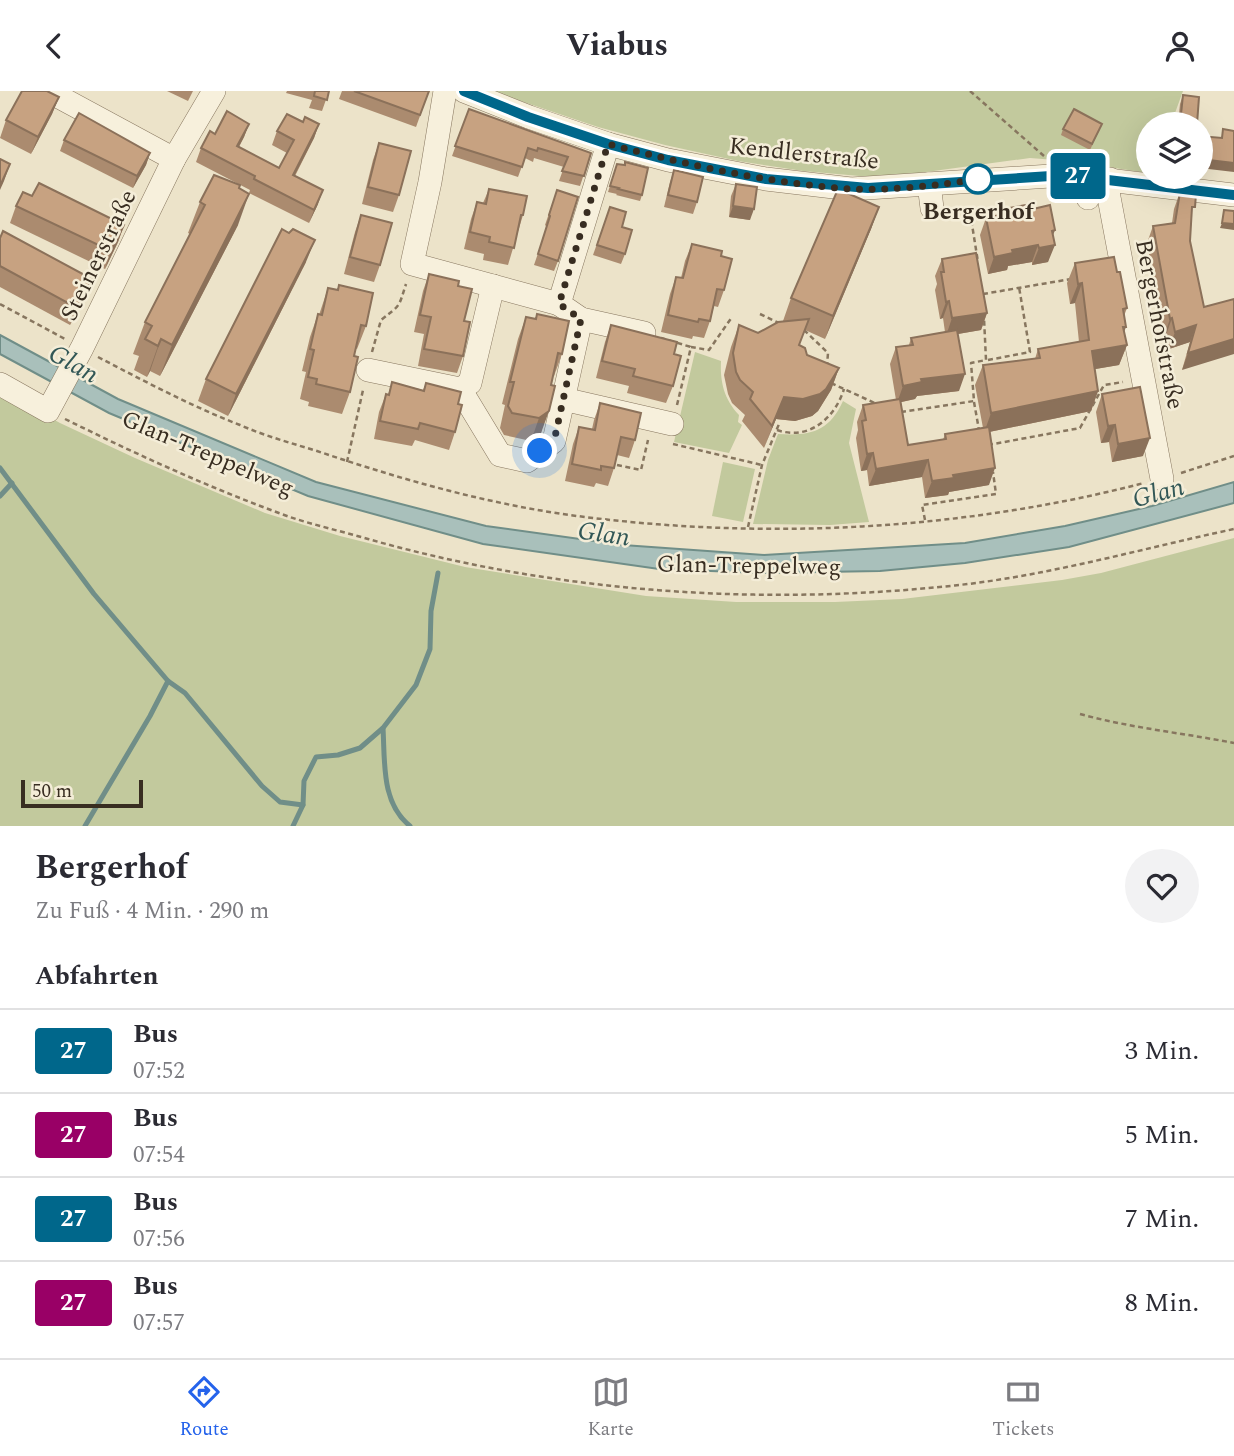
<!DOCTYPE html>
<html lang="de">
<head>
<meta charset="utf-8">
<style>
  body { margin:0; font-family:Spectral,serif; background:#f2f2f3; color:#2b2b33; height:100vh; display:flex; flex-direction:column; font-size:26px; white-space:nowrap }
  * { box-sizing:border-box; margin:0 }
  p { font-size:23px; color:#7c7c81 }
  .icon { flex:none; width:38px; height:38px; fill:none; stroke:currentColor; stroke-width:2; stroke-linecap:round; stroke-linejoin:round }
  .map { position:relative; height:735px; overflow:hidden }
  .drawer { display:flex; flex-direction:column; background:#fff; flex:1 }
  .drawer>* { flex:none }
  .badge { padding:0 14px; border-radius:5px; font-size:24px; line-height:46px }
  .buttons { position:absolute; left:1136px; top:21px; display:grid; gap:14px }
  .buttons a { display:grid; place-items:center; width:77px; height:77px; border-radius:50%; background:#fff; box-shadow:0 7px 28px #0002; font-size:35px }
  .scale { position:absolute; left:21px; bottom:18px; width:122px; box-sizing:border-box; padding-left:7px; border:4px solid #382d21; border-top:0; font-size:19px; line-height:24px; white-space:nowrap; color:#382d21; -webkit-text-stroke:5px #f4edd8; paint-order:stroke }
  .you { position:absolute; width:35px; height:35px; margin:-18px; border:5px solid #fff; border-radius:50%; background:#1a73e8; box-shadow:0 0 0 10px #1a73e833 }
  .map>.badge { position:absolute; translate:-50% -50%; box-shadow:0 0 0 4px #fff }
  h2 { padding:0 35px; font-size:26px; line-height:63px }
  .round { display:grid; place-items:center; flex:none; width:74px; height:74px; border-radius:37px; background:#f2f2f3 }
  .head { display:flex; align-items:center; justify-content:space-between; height:119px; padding:0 35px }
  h1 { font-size:33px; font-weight:700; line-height:52px }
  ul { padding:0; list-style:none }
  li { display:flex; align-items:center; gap:21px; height:84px; padding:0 35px; border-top:2px solid #e1e1e2 }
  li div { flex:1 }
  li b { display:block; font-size:26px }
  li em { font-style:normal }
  li .badge { min-width:77px; font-weight:700; text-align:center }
  header { display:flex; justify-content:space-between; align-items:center; height:91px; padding:0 35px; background:#fff; font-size:32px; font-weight:700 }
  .tab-bar { display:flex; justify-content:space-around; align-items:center; height:98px; border-top:2px solid #e1e1e2; background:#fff; font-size:19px; color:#7c7c81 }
  .tab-bar a { display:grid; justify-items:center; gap:4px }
  .tab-bar .active { color:#2563eb }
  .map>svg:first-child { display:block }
</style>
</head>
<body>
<header><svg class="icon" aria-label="back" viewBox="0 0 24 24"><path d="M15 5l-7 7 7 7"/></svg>Viabus<svg class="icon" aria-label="person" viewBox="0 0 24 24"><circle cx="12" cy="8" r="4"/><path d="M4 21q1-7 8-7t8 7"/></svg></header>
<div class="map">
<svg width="1234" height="735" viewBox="0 0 1234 735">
  <rect width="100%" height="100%" fill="#ece3c9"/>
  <!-- green -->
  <g fill="#c2c99d">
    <polygon points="491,0 1183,0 1171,33 1148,33 1148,82 1068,70 1030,67 904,84 871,86 803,80 738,70 665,54 598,36"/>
    <path d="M695,261L721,270C720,291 724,308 739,324L738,331L742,334L729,362L674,351Z"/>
    <polygon points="0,299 60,332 135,367 265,422 340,445 465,476 646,505 736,511 835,511 902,508 1062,489 1101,482 1234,447 1234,735 0,735"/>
    <path d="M843,310L856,318L849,352L869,431L830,434L753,433L768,369L778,343C810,345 829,341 843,310Z"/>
    <polygon points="723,371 755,378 743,431 712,425"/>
  </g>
  <!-- water -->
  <polygon fill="#a9c0bb" stroke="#708e88" stroke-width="2" points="0,244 118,308 316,391 486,435 623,454 764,464 965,452 1065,435 1152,415 1234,391 1234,412 1069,456 965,472 880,480 762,482 659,478 483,453 308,405 109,322 0,263"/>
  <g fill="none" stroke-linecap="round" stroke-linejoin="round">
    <!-- stream -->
    <g stroke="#708e88" stroke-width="5">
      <polyline points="0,377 94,503 168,590 185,602 262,695 280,711 303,714"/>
      <polyline points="0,405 12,392"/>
      <path d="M383,637C385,671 381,712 410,735"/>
      <polyline points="85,735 150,625 168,590"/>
      <polyline points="293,735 303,714 304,690 316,666 338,664 360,657 383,637 416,594 430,558 431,520 438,482"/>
    </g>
    <!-- minor casing -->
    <g stroke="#87765f" stroke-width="24">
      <g id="minor">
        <polyline points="48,0 174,68"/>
        <polyline points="445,0 430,91 412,173 559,213"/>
        <polyline points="464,0 529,26 608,53 668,69 766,88 851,98 1066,84 1234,104"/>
        <polyline points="608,53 559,213 581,228 644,242"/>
        <polyline points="1088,85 1088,107"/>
        <polyline points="1110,88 1108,101 1162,388"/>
        <polyline points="929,93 932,117"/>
        <polyline points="368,279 460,298 470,292 493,195"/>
        <polyline points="0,293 48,320 82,257 174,68 214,0"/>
        <polyline points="460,298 500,364 527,370 554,350 581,228"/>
        <polyline points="563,308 672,333"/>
      </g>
    </g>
    <!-- path -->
    <g stroke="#87765f" stroke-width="2.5" stroke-dasharray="5 3.5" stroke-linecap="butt">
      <polyline points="970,0 1044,65"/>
      <polyline points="970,121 978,171"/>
      <polyline points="983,203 1071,188"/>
      <polyline points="0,213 65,248"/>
      <polyline points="760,223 779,232"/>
      <polyline points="804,239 828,262 827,275"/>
      <polyline points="661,247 691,256"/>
      <path d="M372,261L381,229C401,213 398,218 406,193"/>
      <path d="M98,266C144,290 191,315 240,334C265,345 291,352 317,360C403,389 494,415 585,426C771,449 962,439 1144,392"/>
      <polyline points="988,269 1030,261 1019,196"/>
      <polyline points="831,292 879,314"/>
      <polyline points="974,311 979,339"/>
      <polyline points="677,314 691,256 709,259 732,226"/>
      <polyline points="901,321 974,310 971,272 986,269 984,227"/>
      <path d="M65,328C138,364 210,397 287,425C313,434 341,440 368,448C562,503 768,516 968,493C1058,482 1145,457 1234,438"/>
      <path d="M777,339C809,350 835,327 844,298"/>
      <polyline points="673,353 762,374"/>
      <polyline points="988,354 1080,337 1104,294 1123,291"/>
      <polyline points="347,371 363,299"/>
      <polyline points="617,374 641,379 648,349"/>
      <polyline points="1181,382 1234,365"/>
      <polyline points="925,429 922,414 996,403 993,381"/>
      <polyline points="748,436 762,374 779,333"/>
      <path d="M1080,623C1131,637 1183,642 1234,652"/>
    </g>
    <!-- minor -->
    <use href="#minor" stroke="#f7f0dc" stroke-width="23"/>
  </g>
  <!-- wall -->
  <g fill="#ab8b6f">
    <polygon points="167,0 193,0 188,10"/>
    <polygon points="287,0 329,0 322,20 309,17 312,9 286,2"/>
    <polygon points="342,0 429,0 416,36 339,8"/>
    <polygon points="1183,4 1197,33 1178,33 1180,13"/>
    <polygon points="59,6 52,23 31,63 0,47 6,29"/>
    <polygon points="469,18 591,62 580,95 559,90 564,76 534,67 533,71 525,67 518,86 452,65"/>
    <polygon points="303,31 319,33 314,47 295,85 318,113 309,132 249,102 250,99 196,71 201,57 215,43 249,33 244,46 239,56 279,77 287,62 272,54 277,40"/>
    <polygon points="1102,33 1090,59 1061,44 1063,38"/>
    <polygon points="64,49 150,62 146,74 133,97 60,60"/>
    <polygon points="379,52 399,104 393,121 362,113 373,69"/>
    <polygon points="617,73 642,104 640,110 616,104 617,103 608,101"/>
    <polygon points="674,79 697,111 693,123 664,116 670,91"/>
    <polygon points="736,93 750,129 729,126 731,105"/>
    <polygon points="239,98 238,134 160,285 150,280 147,286 134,279 139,265 133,263 145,231 190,143 188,142 200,111"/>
    <polygon points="489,98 523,124 508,174 483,169 484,163 464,158 471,128 477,111 483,112"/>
    <polygon points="557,99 558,170 554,180 534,174 547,136 545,134"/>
    <polygon points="1180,101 1192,124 1190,150 1204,216 1234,208 1182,279 1190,251 1169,258 1166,244 1164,245 1147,152 1153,135 1172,132 1174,118"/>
    <polygon points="32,105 124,134 118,151 105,178 10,132 16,115"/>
    <polygon points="610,116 622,136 625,163 621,173 593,164"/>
    <polygon points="879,116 871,138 825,248 805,239 799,254 807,264 839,277 831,299 818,320 812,325 795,330 776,328 764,357 742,330 745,324 732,312 728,303 724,284 731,256 739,234 758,242 783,230 791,207"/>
    <polygon points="1003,118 1033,118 1053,146 1048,171 1032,174 1032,171 1008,175 1007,179 988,183 980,144 986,127 1001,124"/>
    <polygon points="361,124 380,174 374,191 344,183 355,141"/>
    <polygon points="289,142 306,171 228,325 198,310 206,288"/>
    <polygon points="0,147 86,205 70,234 0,196"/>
    <polygon points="692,153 721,165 724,199 718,216 714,215 710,230 704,247 693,245 692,248 661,241 670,203 676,186 681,187 685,170"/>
    <polygon points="942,168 987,222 981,239 958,243 959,300 917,305 915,308 901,311 908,354 943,349 945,343 983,337 975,294 983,274 1035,268 1038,258 1079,251 1075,212 1070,213 1067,192 1075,172 1117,181 1127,217 1124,225 1124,240 1127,254 1119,274 1095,278 1098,300 1091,320 989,341 989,394 949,401 948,404 925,407 922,386 869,395 867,379 861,380 856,347 858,339 857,331 863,314 896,309 890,273 896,256 909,254 911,247 945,241 943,227 940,228 935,199 937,193 935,185"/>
    <polygon points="429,183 458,195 464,230 463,265 457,282 418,275 424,243 414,241 423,200"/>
    <polygon points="339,194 366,235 357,258 355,257 350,301 342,323 308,315 309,311 300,308 306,281 302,280 310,246 318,223 319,224 328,197 337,199"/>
    <polygon points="537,223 562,263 554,285 553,285 541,342 531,350 504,344 500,337 505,314 502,313 518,248 526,226 535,228"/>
    <polygon points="611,234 674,263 673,295 666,312 627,302 629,295 596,287 605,251"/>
    <polygon points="392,291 423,299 426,292 458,313 455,341 449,359 415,349 412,355 374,348 379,321 386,303 388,304"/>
    <polygon points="1102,303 1143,365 1112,371 1109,351 1101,352 1096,321"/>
    <polygon points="600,312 635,349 629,367 617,364 614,377 608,395 596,392 594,396 565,390 573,353 579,336 592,338 594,329"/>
  </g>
  <!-- shaded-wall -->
  <g fill="#8b715a">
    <polygon points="59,6 52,23 31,63 38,46"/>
    <polygon points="249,33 244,46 232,68 237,55"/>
    <polygon points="319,33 314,47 288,97 293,84"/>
    <polygon points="150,62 146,74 133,97 137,85"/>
    <polygon points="1200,68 1234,72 1234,81 1200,77"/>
    <polygon points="10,73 4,90 0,99 0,95"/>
    <polygon points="323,99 318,113 309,132 314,119"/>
    <polygon points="249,103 238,134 160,285 172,254"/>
    <polygon points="733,115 754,118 750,129 729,126"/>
    <polygon points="879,116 871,138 825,248 833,225"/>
    <polygon points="1222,132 1234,133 1234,139 1220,137"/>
    <polygon points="124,134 118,151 105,178 111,160"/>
    <polygon points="1055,139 1049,155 1055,154 1048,171 1032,174 1039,157 1052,140"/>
    <polygon points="315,149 306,171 228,325 236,303"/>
    <polygon points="1038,154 1032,171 1008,175 1007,179 988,183 994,166 1012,159"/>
    <polygon points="92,188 86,205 70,234 77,217"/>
    <polygon points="1082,192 1075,212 1070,213 1078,193"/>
    <polygon points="949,210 943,227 940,228 946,211"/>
    <polygon points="987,222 981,239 946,245 952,227"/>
    <polygon points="1172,227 1166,244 1164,245 1170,228"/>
    <polygon points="1196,234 1190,251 1169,258 1175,241"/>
    <polygon points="1123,236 1126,236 1119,255 1127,254 1119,274 1084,280 1092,260"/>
    <polygon points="161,248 150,280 147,286 158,255"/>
    <polygon points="1234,248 1234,263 1182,279 1188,262"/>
    <polygon points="839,277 831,299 818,320 812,325 795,330 776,328 764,357 784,306"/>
    <polygon points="965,283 959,300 917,305 915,308 897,312 903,295 921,288"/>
    <polygon points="1098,300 1091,320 984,342 991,322"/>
    <polygon points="549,320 541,342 531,350 539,327"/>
    <polygon points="1115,334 1109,351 1101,352 1108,335"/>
    <polygon points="1150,347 1143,365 1112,371 1118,353"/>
    <polygon points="873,362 867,379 861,380 867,363"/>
    <polygon points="928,369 922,386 869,395 876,378"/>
    <polygon points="995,377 989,394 949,401 948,404 925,407 932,390 953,384"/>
  </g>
  <!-- building -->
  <g fill="#c7a281" stroke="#8b715a" stroke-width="2">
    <polygon points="22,0 47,0 59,6 38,46 6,29"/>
    <polygon points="315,0 329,0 327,9 314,5"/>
    <polygon points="354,0 429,0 420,24"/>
    <polygon points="1183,4 1199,6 1197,33 1180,33"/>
    <polygon points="469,18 591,62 584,85 562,80 568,66 538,57 537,60 528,57 522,76 455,55"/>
    <polygon points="1074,18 1102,33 1092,53 1063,38"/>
    <polygon points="227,20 249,33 237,55 279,77 294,49 277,40 287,23 303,31 305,26 319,33 293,84 323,99 314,119 254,88 255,85 201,57 210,40 215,43"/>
    <polygon points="79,22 150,62 137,85 64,49"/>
    <polygon points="1223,38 1234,40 1234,72 1200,68 1200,45 1222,47"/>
    <polygon points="379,52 411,60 399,104 368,96"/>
    <polygon points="0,68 10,73 0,95"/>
    <polygon points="625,71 648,77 642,104 618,98 619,97 610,95 617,73 625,74"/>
    <polygon points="674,79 703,86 697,111 668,104"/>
    <polygon points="214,84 240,94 239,97 249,103 172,254 161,248 158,255 145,248 152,235 145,231 205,114 200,111"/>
    <polygon points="39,92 124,134 111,160 16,115 23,101 32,105"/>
    <polygon points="736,93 757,96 754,118 733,115"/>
    <polygon points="489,98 527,105 523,124 521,124 514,157 489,151 490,146 470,141 477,111 486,113"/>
    <polygon points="838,98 879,116 833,225 791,207"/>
    <polygon points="557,99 578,106 558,170 538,163 550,125 549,124"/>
    <polygon points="1180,101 1196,103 1195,116 1192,116 1190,150 1204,216 1234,208 1234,248 1188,262 1196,234 1175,241 1172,227 1170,228 1153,135 1175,132"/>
    <polygon points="1032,113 1033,118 1050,114 1055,139 1052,140 1055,154 1039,157 1038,154 1012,159 1013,162 994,166 986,127 1004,123 1003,118"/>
    <polygon points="610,116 626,121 622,136 632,139 625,163 597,154"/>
    <polygon points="1224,119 1234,120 1234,133 1222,132"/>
    <polygon points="361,124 392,132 380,174 350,166"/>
    <polygon points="282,138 289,142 293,138 315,149 236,303 206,288"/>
    <polygon points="3,140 92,188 77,217 0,175 0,147"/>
    <polygon points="692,153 722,160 721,165 732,168 724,199 717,198 710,230 699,228 698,231 668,224 676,186 683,187"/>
    <polygon points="976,162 987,222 952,227 949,210 946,211 941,181 944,181 942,168"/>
    <polygon points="1114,166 1117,181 1120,181 1127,217 1123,218 1126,236 1123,236 1127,254 1092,260 1098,300 991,322 983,274 1040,267 1038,258 1089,249 1082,192 1078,193 1075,172"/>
    <polygon points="429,183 459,190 458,195 472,198 464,230 470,231 463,265 424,258 431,226 420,224"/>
    <polygon points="339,194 373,202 366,235 361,234 354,265 358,266 350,301 316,293 317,288 308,286 314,259 310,258 318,223 322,224 328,197 338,199"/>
    <polygon points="537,223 569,230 562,263 558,262 551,294 555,295 549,320 539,327 512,322 508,315 514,291 510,291 526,226 536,228"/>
    <polygon points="809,228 799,254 805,257 807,264 839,277 826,298 820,303 803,308 784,306 772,335 750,308 753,301 740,289 736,281 733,262 739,234 758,242 778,231"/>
    <polygon points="611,234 677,251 674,263 681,265 673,295 633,285 635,278 602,270"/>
    <polygon points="957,239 965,283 921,288 922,291 903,295 896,256 913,254 911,247"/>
    <polygon points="392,291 424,300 426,292 461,301 458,313 462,314 455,341 420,332 418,338 380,330 386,303 389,304"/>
    <polygon points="1140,296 1150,347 1118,353 1115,334 1108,335 1102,303"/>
    <polygon points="900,308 908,354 946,348 945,343 989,336 995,377 953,384 954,387 932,390 928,369 876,378 873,362 867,363 862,330 866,329 863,314"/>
    <polygon points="600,312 641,322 635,349 621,346 614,377 601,375 601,379 572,373 579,336 595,339"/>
  </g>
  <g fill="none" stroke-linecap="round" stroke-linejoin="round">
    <!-- line casing -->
    <g stroke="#fff" stroke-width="16">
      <polyline id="line" points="464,0 528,26 608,53 668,69 766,88 868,97 1066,84 1234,104"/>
    </g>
    <!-- line -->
    <use href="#line" stroke="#00678b" stroke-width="10"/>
    <!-- walk -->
    <path stroke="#382d21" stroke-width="7" stroke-dasharray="0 12.6" d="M540,360L554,350L581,228L559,213L608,53C688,74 768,92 851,98C890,100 940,94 978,88"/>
  </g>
  <!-- markers -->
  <circle fill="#fff" stroke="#00678b" stroke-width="3.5" cx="978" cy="88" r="14"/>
  <g text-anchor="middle" stroke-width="5" stroke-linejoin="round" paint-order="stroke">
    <!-- street labels -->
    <g font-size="24" fill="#382d21" stroke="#f4edd8">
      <text transform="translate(804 62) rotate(6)" y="8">Kendlerstraße</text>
      <text transform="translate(98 164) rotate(-64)" y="8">Steinerstraße</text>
      <text transform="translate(1160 233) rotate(79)" y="8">Bergerhofstraße</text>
      <text transform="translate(208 362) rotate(23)" y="8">Glan-Treppelweg</text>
      <text transform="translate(749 474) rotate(1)" y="8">Glan-Treppelweg</text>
    </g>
    <!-- stop labels -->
    <g font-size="24" font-weight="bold" fill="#382d21" stroke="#f4edd8">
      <text x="978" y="128">Bergerhof</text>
    </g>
    <!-- water labels -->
    <g font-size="26" font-style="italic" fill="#325756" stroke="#f4edd8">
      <text transform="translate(74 272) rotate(29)" y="9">Glan</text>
      <text transform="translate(1158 401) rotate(-15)" y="9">Glan</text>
      <text transform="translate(604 442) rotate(8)" y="9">Glan</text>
    </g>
  </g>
</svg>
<div class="buttons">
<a><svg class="icon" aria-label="layers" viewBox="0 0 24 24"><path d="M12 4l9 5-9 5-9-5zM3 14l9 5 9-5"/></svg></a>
</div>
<div class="scale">50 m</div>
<div class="you" style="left:540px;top:360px"></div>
<b class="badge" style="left:1078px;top:85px;background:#00678b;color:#fff">27</b>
</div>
<section class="drawer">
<div class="head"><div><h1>Bergerhof</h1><p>Zu Fuß · 4 Min. · 290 m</p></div><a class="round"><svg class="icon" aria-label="heart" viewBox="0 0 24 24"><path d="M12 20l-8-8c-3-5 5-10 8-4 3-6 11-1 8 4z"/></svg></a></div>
<h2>Abfahrten</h2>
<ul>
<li><span class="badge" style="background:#00678b;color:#fff">27</span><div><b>Bus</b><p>07:52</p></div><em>3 Min.</em></li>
<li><span class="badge" style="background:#906;color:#fff">27</span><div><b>Bus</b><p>07:54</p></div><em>5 Min.</em></li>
<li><span class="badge" style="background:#00678b;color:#fff">27</span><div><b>Bus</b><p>07:56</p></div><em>7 Min.</em></li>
<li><span class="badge" style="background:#906;color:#fff">27</span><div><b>Bus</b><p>07:57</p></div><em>8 Min.</em></li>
</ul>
</section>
<nav class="tab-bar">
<a class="active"><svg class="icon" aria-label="directions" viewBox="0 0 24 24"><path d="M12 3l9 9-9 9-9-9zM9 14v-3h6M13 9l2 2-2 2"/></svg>Route</a>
<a><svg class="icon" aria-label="map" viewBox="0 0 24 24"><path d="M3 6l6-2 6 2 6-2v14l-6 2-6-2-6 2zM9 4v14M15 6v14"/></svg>Karte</a>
<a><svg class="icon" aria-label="tickets" viewBox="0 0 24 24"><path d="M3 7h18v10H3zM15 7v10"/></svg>Tickets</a>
</nav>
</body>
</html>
